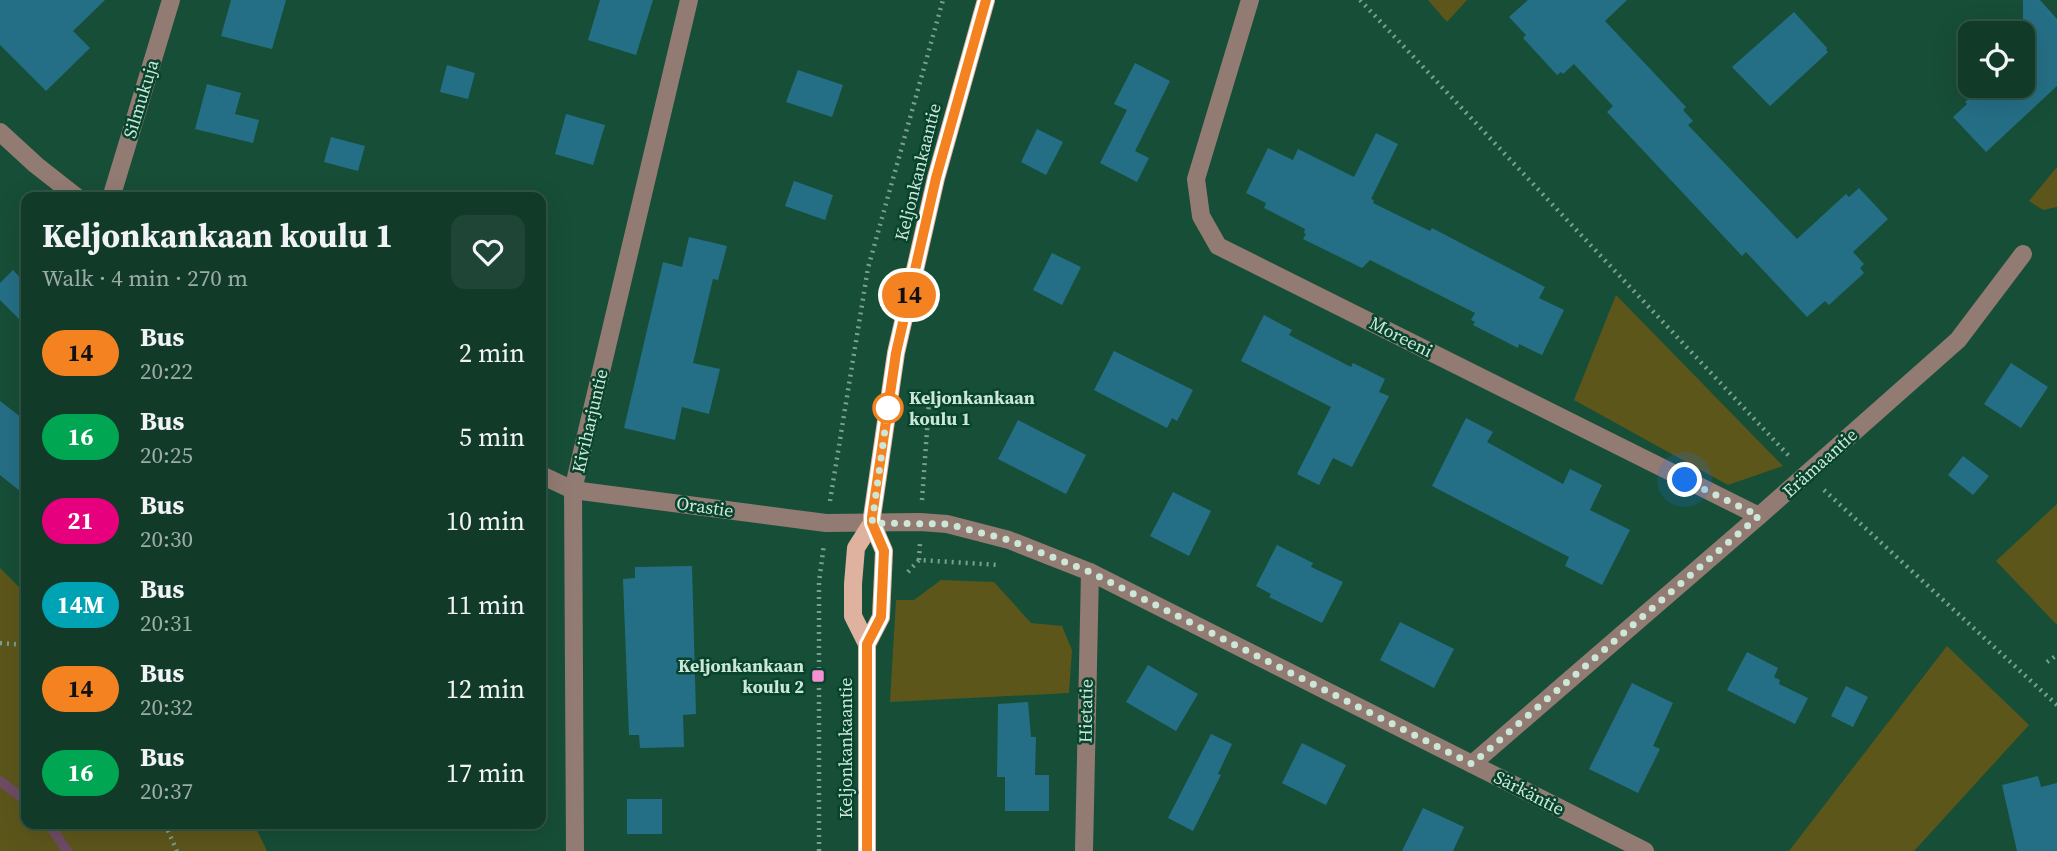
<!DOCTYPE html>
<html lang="en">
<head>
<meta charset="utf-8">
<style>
  body { margin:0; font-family:"Source Serif 4",serif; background:#1e4535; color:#f1f3f6; height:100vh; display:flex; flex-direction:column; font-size:26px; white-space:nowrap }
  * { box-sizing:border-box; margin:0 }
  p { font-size:23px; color:#9cada8 }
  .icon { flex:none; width:38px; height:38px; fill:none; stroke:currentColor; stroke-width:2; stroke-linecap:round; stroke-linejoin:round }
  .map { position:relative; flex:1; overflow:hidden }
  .sheet { position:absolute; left:21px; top:192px; width:525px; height:637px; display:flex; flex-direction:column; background:#113a29; border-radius:14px; box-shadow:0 7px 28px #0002,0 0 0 2px #305446 }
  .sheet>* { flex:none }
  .badge { padding:0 14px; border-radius:23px; font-size:24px; line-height:46px }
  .controls { position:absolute; left:1958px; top:21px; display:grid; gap:14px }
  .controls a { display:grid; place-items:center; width:77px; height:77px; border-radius:14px; background:#113a29; box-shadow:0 7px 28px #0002,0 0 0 2px #305446; font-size:35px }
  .you { position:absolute; width:35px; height:35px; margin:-18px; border:5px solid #fff; border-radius:50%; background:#1a73e8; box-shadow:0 0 0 10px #1a73e833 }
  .map>.badge { position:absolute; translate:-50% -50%; box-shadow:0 0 0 4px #fff }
  .round { display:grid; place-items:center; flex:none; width:74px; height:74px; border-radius:14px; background:#1e4535 }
  .overview { display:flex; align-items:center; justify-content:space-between; height:119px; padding:0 21px }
  h1 { font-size:33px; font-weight:700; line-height:52px }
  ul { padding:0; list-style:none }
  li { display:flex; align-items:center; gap:21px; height:84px; padding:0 21px }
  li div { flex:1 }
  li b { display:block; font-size:26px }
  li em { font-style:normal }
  li .badge { min-width:77px; font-weight:700; text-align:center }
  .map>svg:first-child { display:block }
</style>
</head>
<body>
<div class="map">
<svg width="2057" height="851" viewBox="0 0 2057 851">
  <rect width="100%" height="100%" fill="#174e37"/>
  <!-- green -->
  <g fill="#5d561b">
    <polygon points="1428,0 1467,0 1447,22"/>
    <polygon points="2057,167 2057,207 2043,210 2029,201"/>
    <polygon points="1616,295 1783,466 1728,485 1574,400"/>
    <polygon points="2057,504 2057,625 1996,561"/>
    <polygon points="0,568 26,594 26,824 254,824 267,851 0,851"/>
    <polygon points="941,580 994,582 1031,623 1062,626 1072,650 1069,693 890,702 896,600 914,600"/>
    <polygon points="1947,646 2029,725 1914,851 1789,851"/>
  </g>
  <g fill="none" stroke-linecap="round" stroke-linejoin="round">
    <!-- stream -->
    <g stroke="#6d4c64" stroke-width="10">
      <polyline points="0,781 26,801"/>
      <polyline points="49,824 67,851"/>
    </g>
  </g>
  <!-- building -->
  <g fill="#256f86">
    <polygon points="0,0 105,0 73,31 90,48 46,91 0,45"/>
    <polygon points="231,0 286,0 272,49 221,36"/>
    <polygon points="600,0 653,0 636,55 588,40"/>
    <polygon points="1528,0 1627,0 1605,21 1686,107 1683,110 1693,121 1688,125 1797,239 1846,194 1849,197 1859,188 1888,219 1853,252 1864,264 1860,268 1864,273 1829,305 1825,301 1807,317 1746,252 1742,256 1607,112 1613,106 1574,64 1563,74 1561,72 1557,75 1523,38 1526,35 1509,17"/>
    <polygon points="2023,0 2040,0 2057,19 2057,86 1986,152 1953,117 1967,104 1965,102 1982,86 2023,86"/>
    <polygon points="1794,12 1827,48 1826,50 1828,52 1770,106 1732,67"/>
    <polygon points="1135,63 1170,81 1135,151 1149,158 1137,182 1100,163 1127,110 1114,104"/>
    <polygon points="447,65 475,73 468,99 440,92"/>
    <polygon points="798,70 843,85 832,117 786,102"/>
    <polygon points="207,84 241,93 235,114 259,120 253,143 195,129"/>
    <polygon points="566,114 605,125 593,165 555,154"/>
    <polygon points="1037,129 1063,142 1046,175 1021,162"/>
    <polygon points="1376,133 1398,144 1371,199 1374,200 1373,203 1430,231 1432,228 1545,287 1539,298 1564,310 1542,355 1519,344 1518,348 1473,325 1475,322 1471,320 1475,313 1370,260 1362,268 1303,239 1306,234 1304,233 1305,229 1264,208 1266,203 1246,193 1268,148 1293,160 1298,149 1354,177"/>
    <polygon points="331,137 365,146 358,171 324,162"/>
    <polygon points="794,181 833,195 825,220 785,206"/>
    <polygon points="689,237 727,246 718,280 713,279 693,363 720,369 709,414 682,407 675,440 624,428 663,262 682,267"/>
    <polygon points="1052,253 1081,267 1062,305 1033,290"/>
    <polygon points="13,270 26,284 26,326 0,300 0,283"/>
    <polygon points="1264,315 1292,330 1289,335 1351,367 1353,363 1385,379 1379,392 1389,396 1352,467 1333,458 1319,485 1297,474 1331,407 1241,361"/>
    <polygon points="1114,351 1193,390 1177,421 1172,418 1167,428 1094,390"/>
    <polygon points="2011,363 2048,387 2021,428 1984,404"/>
    <polygon points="0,401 26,421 26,496 0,475"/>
    <polygon points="1466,418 1493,432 1487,442 1563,484 1570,469 1602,485 1590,510 1630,530 1602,585 1565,566 1569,557 1432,486"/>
    <polygon points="1018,420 1086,455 1066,494 998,459"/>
    <polygon points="1963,456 1989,476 1973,495 1948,475"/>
    <polygon points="1173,492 1211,511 1189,556 1150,536"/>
    <polygon points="1277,545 1313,563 1311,567 1343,582 1322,623 1269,597 1271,594 1256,586"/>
    <polygon points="692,566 696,714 683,715 684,747 640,748 639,735 629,735 623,579 635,578 635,567"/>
    <polygon points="1400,622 1454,649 1434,688 1380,660"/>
    <polygon points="1747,652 1778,668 1774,677 1780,680 1779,684 1808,698 1795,724 1727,690"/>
    <polygon points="1148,665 1198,694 1176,731 1126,702"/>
    <polygon points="1632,683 1673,703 1653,746 1660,749 1638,793 1589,769"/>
    <polygon points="1846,686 1868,697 1853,727 1831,716"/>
    <polygon points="1028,702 1031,737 1036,737 1035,775 1049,775 1049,811 1005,811 1005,777 997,777 998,704"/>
    <polygon points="1211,734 1232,744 1218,774 1221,775 1193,831 1168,818"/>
    <polygon points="1302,743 1346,765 1326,805 1282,783"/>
    <polygon points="2038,776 2041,787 2057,783 2057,851 2017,851 2002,785"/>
    <rect x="627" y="799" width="35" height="35"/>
    <polygon points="1423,808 1464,827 1453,851 1402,851"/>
  </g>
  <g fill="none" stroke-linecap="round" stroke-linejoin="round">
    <!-- path -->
    <g stroke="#7aa18f" stroke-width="4.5" stroke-dasharray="2 5" stroke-linecap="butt">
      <polyline points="1360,0 1790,457"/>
      <polyline points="1824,490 2057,705"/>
      <polyline points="922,500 929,403"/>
      <polyline points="830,501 868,268 943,0"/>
      <polyline points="919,560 920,543"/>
      <polyline points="908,572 919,560 999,565"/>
      <polyline points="0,643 26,645"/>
      <polyline points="2047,662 2057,655"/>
      <polyline points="165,824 177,851"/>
      <polyline points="819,851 819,582 824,544"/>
    </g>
    <!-- minor -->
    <g stroke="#927b72" stroke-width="18">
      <polyline points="1250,0 1196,179 1201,216 1218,246 1759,516"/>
      <polyline points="0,132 36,165 78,198"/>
      <polyline points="111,198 171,0"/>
      <polyline points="541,475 573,490 826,523 920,522 947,524 1009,540 1090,572 1645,851"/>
      <polyline points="1472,764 1759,516 1958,340 2023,254"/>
      <polyline points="575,851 573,490 689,0"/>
      <polyline points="1084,851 1090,572"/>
    </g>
    <!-- major -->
    <g stroke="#dfb2a0" stroke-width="18">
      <polyline points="867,644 881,617 884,551 872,523 872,517 896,353 936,178 986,0"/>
      <polyline points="867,851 867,644 853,616 853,584 856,548 872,523"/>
    </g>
  </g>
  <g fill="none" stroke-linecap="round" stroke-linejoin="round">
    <!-- line casing -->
    <g stroke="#fff" stroke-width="16">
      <polyline id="line" points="867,851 867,644 881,617 884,551 872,523 872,517 896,353 936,178 986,0"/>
    </g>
    <!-- line -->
    <use href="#line" stroke="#f58220" stroke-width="10"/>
    <!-- walk -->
    <polyline stroke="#cce7d8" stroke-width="7" stroke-dasharray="0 12.6" points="888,408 872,523 947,524 1009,540 1090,572 1472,764 1759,516 1685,480"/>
  </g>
  <!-- markers -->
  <circle fill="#fff" stroke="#f58220" stroke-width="3.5" cx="888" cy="408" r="14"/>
  <rect fill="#f690d1" stroke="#08432d" stroke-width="2.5" x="811" y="669" width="14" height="14" rx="3.5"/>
  <g text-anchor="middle" stroke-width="5" stroke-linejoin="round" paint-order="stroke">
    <!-- street labels -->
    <g font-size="18" fill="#cce7d8" stroke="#08432d">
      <text transform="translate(141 99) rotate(-73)" y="6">Silmukuja</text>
      <text transform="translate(918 172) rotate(-76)" y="6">Keljonkankaantie</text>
      <text transform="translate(1401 337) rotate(27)" y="6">Moreeni</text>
      <text transform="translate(590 421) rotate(-77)" y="6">Kiviharjuntie</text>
      <text transform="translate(1820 463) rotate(-42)" y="6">Erämaantie</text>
      <text transform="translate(705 507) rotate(8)" y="6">Orastie</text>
      <text transform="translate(1086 711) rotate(-89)" y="6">Hietatie</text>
      <text transform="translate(846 748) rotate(-90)" y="6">Keljonkankaantie</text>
      <text transform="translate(1529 793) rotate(27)" y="6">Särkäntie</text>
    </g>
    <!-- stop labels -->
    <g font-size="18" font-weight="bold" fill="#cce7d8" stroke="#08432d" text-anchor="start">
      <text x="909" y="404">Keljonkankaan<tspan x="909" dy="21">koulu 1</tspan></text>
    </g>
    <!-- poi labels -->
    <g font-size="18" font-weight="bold" fill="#cce7d8" stroke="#08432d" text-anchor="end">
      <text x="804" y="672">Keljonkankaan<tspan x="804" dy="21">koulu 2</tspan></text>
    </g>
  </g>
</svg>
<div class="controls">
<a><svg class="icon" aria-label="locate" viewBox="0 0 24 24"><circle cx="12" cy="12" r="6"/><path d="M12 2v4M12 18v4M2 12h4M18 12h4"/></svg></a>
</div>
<div class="you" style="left:1685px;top:480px"></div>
<b class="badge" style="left:909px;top:295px;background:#f58220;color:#111">14</b>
<section class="sheet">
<div class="overview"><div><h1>Keljonkankaan koulu 1</h1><p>Walk · 4 min · 270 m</p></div><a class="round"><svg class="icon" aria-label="heart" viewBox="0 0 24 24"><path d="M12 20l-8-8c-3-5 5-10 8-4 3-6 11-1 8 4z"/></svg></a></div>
<ul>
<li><span class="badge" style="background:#f58220;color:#111">14</span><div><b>Bus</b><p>20:22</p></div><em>2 min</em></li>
<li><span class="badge" style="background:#00a651;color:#fff">16</span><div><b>Bus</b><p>20:25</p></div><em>5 min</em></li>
<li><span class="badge" style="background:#e6007e;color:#fff">21</span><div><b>Bus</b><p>20:30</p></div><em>10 min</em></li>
<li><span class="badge" style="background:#00a3b4;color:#fff">14M</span><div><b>Bus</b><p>20:31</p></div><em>11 min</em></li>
<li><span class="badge" style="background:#f58220;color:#111">14</span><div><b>Bus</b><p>20:32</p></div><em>12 min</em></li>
<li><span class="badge" style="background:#00a651;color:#fff">16</span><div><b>Bus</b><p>20:37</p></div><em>17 min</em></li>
</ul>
</section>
</div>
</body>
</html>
